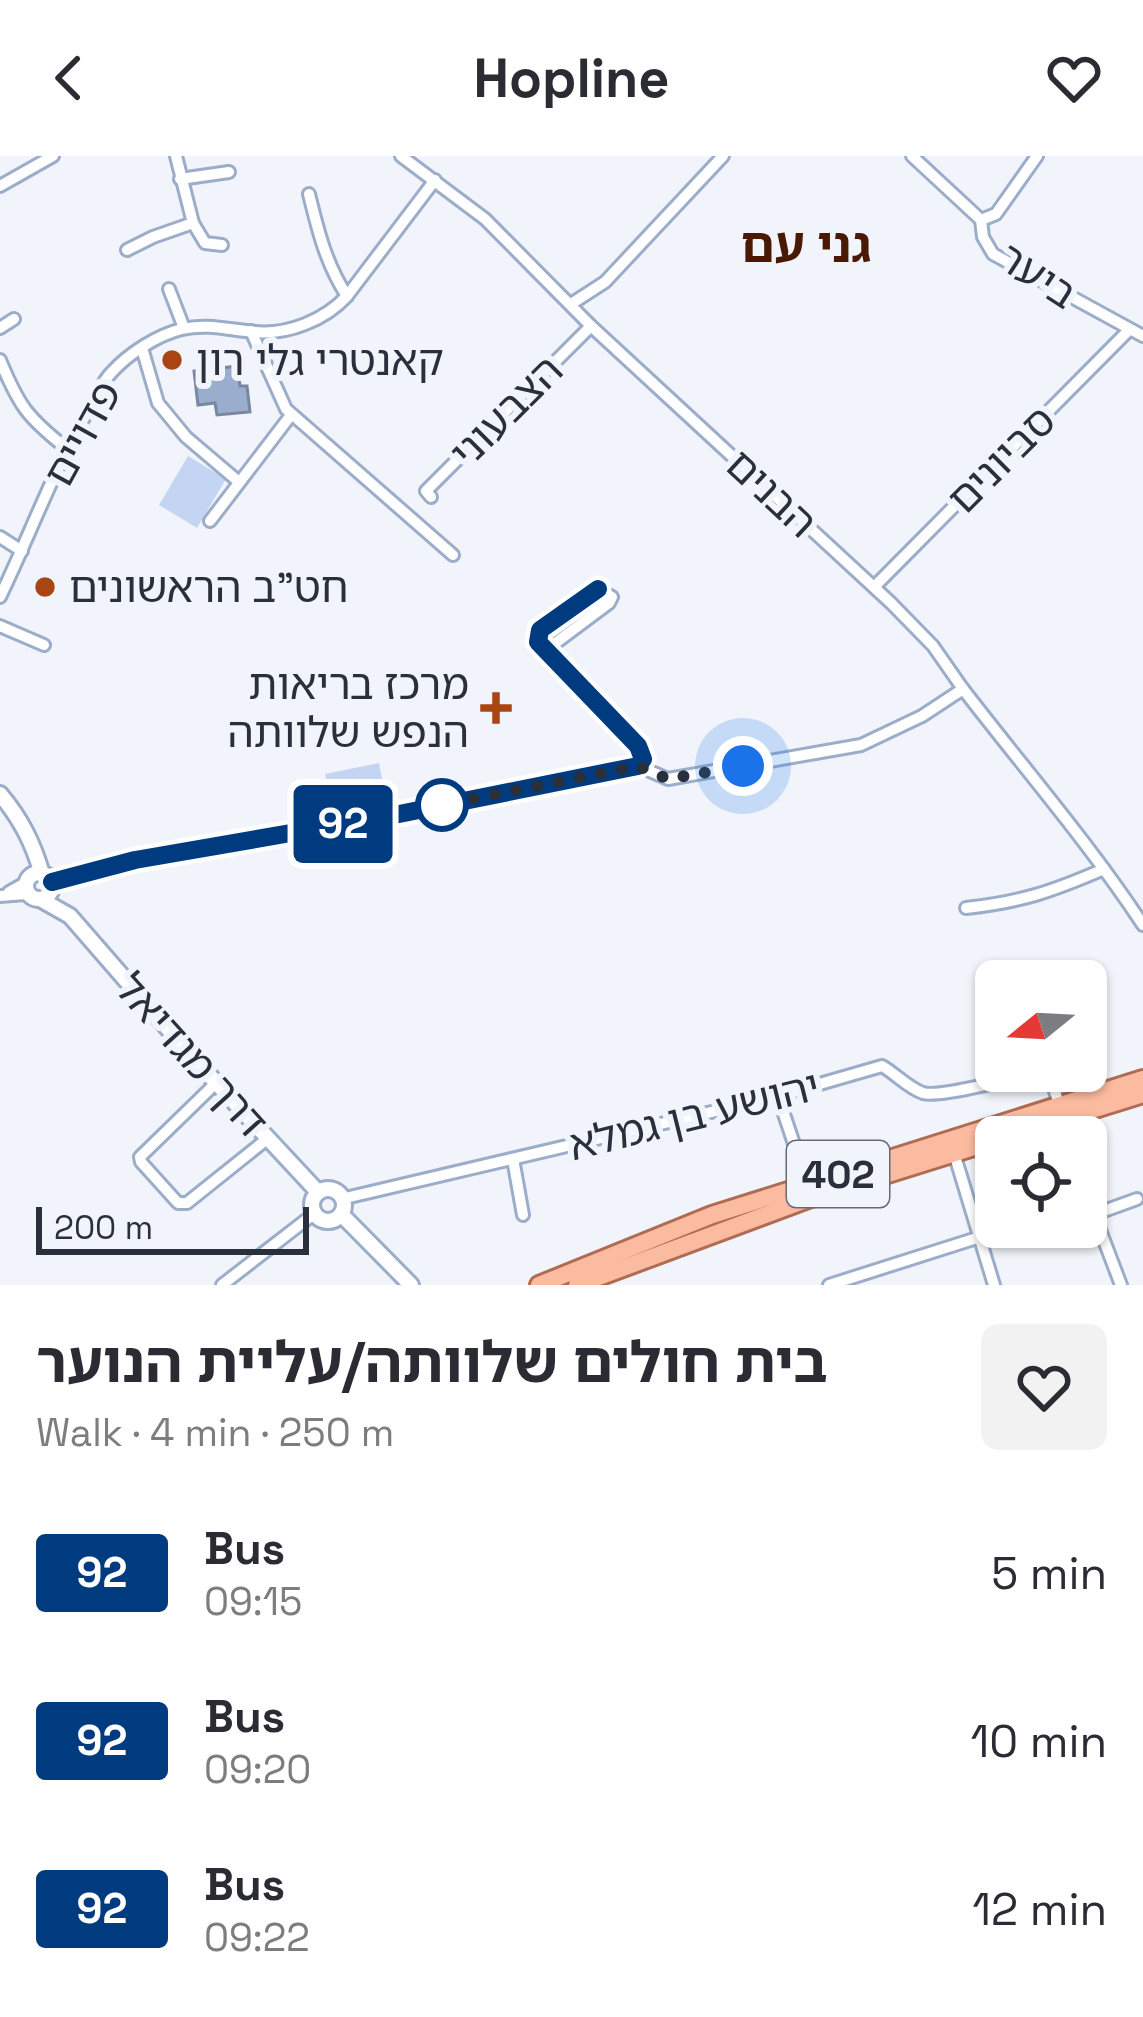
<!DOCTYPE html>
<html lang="en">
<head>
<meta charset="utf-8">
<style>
  body { margin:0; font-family:"Space Grotesk","Noto Sans Hebrew",sans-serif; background:#f2f2f3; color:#2b2b33; height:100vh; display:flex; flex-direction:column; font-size:45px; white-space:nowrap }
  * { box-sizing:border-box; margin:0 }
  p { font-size:39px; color:#7c7c81 }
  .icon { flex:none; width:66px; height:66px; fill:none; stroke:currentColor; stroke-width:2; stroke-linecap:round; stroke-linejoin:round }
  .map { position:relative; height:1129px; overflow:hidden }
  .side { display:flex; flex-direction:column; background:#fff; flex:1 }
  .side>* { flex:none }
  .badge { padding:0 24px; border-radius:9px; font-size:42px; line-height:78px }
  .needle { width:78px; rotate:252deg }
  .fabs { position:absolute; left:975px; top:804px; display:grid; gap:24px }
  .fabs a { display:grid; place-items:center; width:132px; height:132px; border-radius:18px; background:#fff; box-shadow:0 3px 9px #0004; font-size:60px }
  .scale { position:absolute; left:36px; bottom:30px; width:273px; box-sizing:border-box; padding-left:12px; border:6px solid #292f3b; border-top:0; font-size:33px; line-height:42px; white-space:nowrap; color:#292f3b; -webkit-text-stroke:9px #f1f4fa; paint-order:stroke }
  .you { position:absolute; width:60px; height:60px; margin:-30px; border:9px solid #fff; border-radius:50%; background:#1a73e8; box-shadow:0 0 0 18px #1a73e833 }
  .map>.badge { position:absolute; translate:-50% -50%; box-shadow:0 0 0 6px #fff }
  .round { display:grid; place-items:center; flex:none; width:126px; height:126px; border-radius:18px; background:#f2f2f3 }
  .head { display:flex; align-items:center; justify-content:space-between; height:204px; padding:0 36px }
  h1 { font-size:57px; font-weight:700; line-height:90px }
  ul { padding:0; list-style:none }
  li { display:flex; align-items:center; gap:36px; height:168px; padding:0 36px }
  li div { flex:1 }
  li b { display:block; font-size:45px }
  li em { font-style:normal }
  li .badge { min-width:132px; font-weight:700; text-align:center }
  header { display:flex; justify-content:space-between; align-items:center; height:156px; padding:0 36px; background:#fff; font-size:54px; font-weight:700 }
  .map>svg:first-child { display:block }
</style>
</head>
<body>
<header><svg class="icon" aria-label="back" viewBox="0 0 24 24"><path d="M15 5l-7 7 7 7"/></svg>Hopline<svg class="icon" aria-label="heart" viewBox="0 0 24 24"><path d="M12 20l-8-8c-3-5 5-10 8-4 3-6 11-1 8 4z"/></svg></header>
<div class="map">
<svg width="1143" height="1129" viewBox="0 0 1143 1129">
  <rect width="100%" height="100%" fill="#f1f4fa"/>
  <!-- green -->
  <g fill="#c4d5f3">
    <polygon points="188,300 226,323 197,372 159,349"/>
    <polygon points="379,607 386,643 332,653 325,618"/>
  </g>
  <!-- water -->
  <polygon fill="#9badcd" stroke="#7987a1" stroke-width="3" points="238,210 240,230 247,230 250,256 217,259 215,247 198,249 194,215"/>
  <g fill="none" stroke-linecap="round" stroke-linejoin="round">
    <!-- minor casing -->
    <g stroke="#9cadc9" stroke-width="16">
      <g id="minor">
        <polyline points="176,0 193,67 205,87 222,89"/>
        <path d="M401,0L485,63L591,170L891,447L933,490L963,533C1023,611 1089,687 1143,769"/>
        <polyline points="912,0 981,64 983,81 993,98 1143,180"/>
        <polyline points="180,23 229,16"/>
        <polyline points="0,30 53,0"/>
        <path d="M309,38C318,75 326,108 347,140"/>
        <polyline points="981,64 996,58 1037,0"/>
        <polyline points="127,94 153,81 193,67"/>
        <polyline points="169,133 184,172"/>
        <polyline points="571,148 605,126 723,0"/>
        <polyline points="0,172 14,163"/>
        <polyline points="251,175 286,253 453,399"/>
        <polyline points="142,192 158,247 186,281 239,326"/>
        <path d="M0,204C19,250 27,261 66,292"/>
        <polyline points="431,341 426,335 591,170"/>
        <polyline points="210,365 291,259"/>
        <polyline points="0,381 22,395"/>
        <polyline points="874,431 1129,174"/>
        <path d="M0,441C31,377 55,309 92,248C98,238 103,225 111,217C128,198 157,179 182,173C207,167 230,174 255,176C288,179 325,164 347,140L435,24"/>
        <polyline points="0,470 44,489"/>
        <polyline points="638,610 668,623 861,589 922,560 963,533"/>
        <polyline points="52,726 135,704 390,660 638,610 643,603 638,590 538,486 540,474 598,433 612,441 609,447 546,494"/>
        <polyline points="9,736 27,726"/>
        <polyline points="0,740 25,738 32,740"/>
        <path d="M966,752C1022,746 1053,735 1104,713"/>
        <polyline points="1044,915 1051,922 1061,955"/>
        <polyline points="216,927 140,1001 141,1006 178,1047 187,1047 267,983"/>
        <polyline points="778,940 809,1033"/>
        <polyline points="954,997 994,1129"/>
        <polyline points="513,1003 523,1059"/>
        <path d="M341,1043L771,942L882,910C896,918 908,932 923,937C940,942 1019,921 1039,915"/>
        <polyline points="222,1129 315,1057"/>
        <polyline points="829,1129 980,1081"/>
        <polyline points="1121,1129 1097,1066 1101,1056 1137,1043"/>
      </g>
    </g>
    <!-- secondary casing -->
    <g stroke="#9cadc9" stroke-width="20">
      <g id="secondary">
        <path d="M0,638C21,663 33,687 42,718"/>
        <circle cx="39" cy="730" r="13"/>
        <polyline points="40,743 70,760 196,905 317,1035"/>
        <circle cx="328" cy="1049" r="16"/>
        <polyline points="342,1059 411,1129"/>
      </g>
    </g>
    <!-- primary casing -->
    <g stroke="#b06c53" stroke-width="22">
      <g id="primary">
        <polyline points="1005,981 1143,938"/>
        <polyline points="539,1129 712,1059 1143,923"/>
        <polyline points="577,1129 811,1042 996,984"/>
      </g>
    </g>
    <!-- minor -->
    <use href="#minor" stroke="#fff" stroke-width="10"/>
    <!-- secondary -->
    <use href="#secondary" stroke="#fff" stroke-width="14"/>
    <!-- primary -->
    <use href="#primary" stroke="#fbbba0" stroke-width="16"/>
  </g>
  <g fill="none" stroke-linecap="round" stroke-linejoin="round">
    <!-- line casing -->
    <g stroke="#fff" stroke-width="27">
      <polyline id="line" points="52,726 135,704 389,660 638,610 643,603 638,590 538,486 540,474 598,433"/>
    </g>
    <!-- line -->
    <use href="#line" stroke="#003b80" stroke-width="18"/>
    <!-- walk -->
    <polyline stroke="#292f3b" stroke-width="12" stroke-dasharray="0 21.6" points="442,649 426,652 638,610 668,623 743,610"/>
  </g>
  <!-- markers -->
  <g fill="#a94513" stroke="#f1f4fa" stroke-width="4.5">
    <circle cx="172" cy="204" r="12"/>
    <circle cx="45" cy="431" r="12"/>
    <path d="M490 534h12v12h12v12h-12v12h-12v-12h-12v-12h12z"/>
  </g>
  <circle fill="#fff" stroke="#003b80" stroke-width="6" cx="442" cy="649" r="24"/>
  <g text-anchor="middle" stroke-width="12" stroke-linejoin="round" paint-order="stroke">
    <!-- shield labels -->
    <rect fill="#f1f4fa" stroke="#656a74" stroke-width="3" x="787" y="985" width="102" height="66" rx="9"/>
    <g font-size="39" font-weight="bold" fill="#292f3b">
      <text x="838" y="1032">402</text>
    </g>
    <!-- street labels -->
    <g font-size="42" fill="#292f3b" stroke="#f1f4fa">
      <text transform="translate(1038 119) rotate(33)" y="15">ביער</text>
      <text transform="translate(506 255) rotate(-45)" y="15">הצבעוני</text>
      <text transform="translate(82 277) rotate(-61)" y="15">פדויים</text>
      <text transform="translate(1001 303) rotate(-45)" y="15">סביונים</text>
      <text transform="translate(772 337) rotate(43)" y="15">הבנים</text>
      <text transform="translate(192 899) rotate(48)" y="15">דרך מגדיאל</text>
      <text transform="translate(694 959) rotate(-14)" y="15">יהושע בן גמלא</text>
    </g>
    <!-- poi labels -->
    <g font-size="42" fill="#292f3b" stroke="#f1f4fa" text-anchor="start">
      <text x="196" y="219">קאנטרי גלי רון</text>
      <text x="69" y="446">חט"ב הראשונים</text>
      <text x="469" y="543" text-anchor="end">מרכז בריאות<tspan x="469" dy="48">הנפש שלוותה</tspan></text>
    </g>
    <!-- quarter labels -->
    <g font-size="48" font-weight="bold" fill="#491903" stroke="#f1f4fa">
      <text x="806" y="106">גני עם</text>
    </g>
  </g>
</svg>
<div class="fabs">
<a><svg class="needle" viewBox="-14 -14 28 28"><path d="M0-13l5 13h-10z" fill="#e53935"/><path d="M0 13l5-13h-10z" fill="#7c7c81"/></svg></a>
<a><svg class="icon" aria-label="locate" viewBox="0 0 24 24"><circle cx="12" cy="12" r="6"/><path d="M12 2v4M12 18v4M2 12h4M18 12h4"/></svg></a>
</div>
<div class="scale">200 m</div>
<div class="you" style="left:743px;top:610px"></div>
<b class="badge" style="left:343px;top:668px;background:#003b80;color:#fff">92</b>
</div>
<section class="side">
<div class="head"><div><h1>בית חולים שלוותה/עליית הנוער</h1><p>Walk · 4 min · 250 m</p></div><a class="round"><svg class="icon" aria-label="heart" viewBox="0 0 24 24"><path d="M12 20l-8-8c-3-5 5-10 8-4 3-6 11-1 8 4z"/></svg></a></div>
<ul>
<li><span class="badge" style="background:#003b80;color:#fff">92</span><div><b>Bus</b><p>09:15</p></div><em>5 min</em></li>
<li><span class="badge" style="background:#003b80;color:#fff">92</span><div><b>Bus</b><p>09:20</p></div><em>10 min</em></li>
<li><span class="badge" style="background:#003b80;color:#fff">92</span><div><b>Bus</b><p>09:22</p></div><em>12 min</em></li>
</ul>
</section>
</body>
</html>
